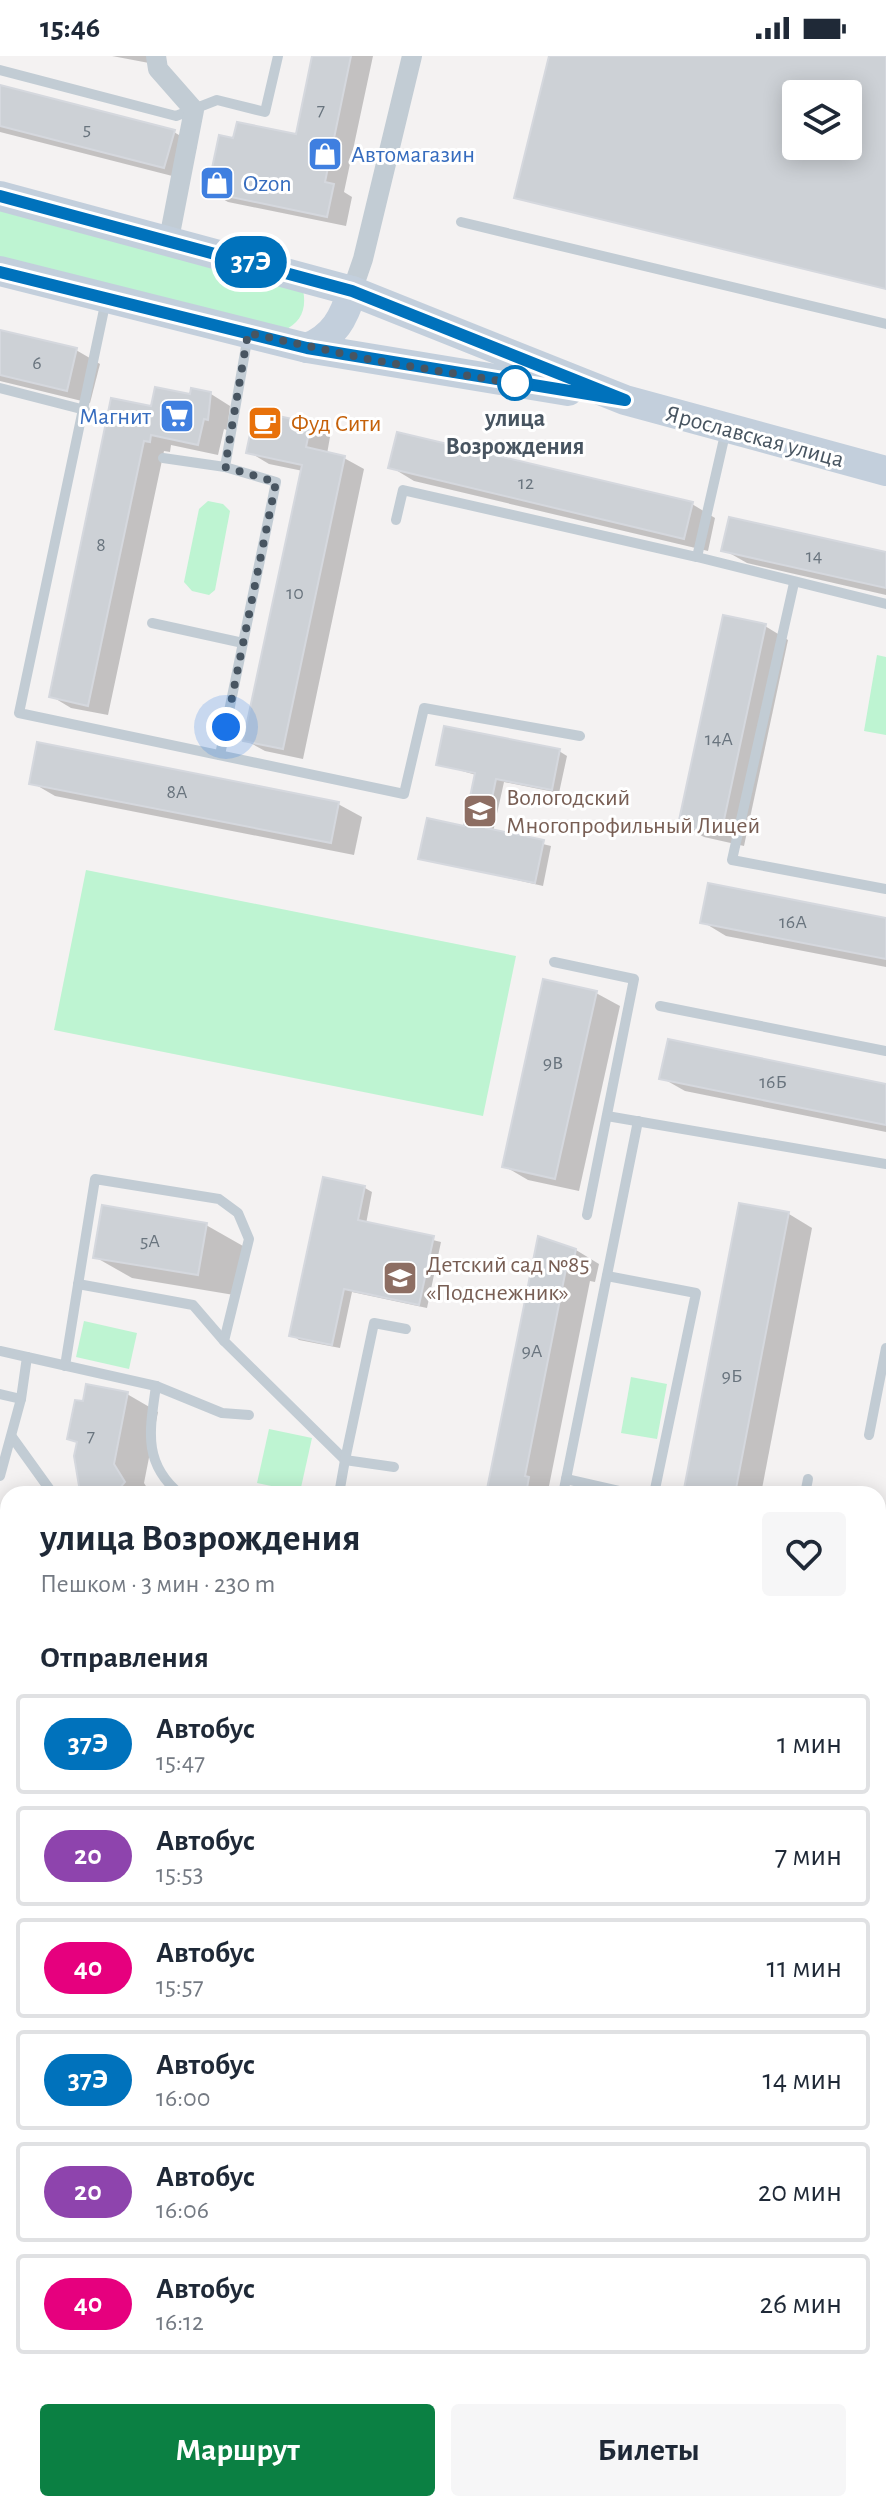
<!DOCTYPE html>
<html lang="ru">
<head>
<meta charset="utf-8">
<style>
  body { margin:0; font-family:"Alegreya Sans",sans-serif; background:#f6f6f7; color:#1f2937; height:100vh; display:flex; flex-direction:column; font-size:30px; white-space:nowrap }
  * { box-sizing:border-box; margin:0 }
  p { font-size:26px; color:#747a83 }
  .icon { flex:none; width:44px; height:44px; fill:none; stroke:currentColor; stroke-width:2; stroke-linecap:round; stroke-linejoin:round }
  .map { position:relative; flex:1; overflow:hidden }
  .drawer { position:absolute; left:0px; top:1430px; width:886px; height:1026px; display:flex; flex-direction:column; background:#fff; border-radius:24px 24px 0 0; box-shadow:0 4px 20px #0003 }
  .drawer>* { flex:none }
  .badge { padding:0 16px; border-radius:26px; font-size:28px; line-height:52px }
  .controls { position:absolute; left:782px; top:24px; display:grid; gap:16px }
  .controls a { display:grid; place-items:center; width:80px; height:80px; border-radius:8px; background:#fff; box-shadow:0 4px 20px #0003; font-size:40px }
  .you { position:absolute; width:40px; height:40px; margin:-20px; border:6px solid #fff; border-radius:50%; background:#1a73e8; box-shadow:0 0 0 12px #1a73e833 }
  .map>.badge { position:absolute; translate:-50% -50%; box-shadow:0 0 0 4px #fff }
  h2 { padding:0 40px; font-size:30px; line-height:72px }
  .round { display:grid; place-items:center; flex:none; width:84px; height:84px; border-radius:8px; background:#f6f6f7 }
  .overview { display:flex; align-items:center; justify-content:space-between; height:136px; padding:0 40px }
  h1 { font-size:38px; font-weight:700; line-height:60px }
  .primary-button { display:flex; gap:16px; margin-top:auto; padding:16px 40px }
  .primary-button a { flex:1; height:92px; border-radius:8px; background:#0b8043; color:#fff; font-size:32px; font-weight:700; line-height:92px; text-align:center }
  .primary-button a+a { background:#f6f6f7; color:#1f2937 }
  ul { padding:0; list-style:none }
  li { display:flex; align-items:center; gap:24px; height:100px; margin:0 16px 12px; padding:0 24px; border:4px solid #e0e1e3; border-radius:8px }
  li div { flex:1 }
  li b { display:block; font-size:30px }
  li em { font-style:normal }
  li .badge { min-width:88px; font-weight:700; text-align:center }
  .status { display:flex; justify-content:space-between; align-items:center; height:56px; padding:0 40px; background:#fff; direction:ltr }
  .status svg { height:22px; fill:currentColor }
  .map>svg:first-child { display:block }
</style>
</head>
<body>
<div class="status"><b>15:46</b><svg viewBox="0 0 49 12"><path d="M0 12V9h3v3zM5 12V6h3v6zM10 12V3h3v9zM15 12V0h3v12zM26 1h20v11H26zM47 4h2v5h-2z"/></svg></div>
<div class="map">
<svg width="886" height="2455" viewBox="0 0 886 2455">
  <rect width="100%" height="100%" fill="#f4f2f2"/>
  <!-- green -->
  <g fill="#bef4d2">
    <path d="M0,150L303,234C307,253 301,267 283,275L0,208Z"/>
    <polygon points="208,445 223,448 230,455 215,534 209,539 192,535 184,526 199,453"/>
    <polygon points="877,599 886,601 886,679 864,675"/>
    <polygon points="86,814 516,900 483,1060 54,974"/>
    <polygon points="84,1265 137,1277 129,1313 76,1301"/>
    <polygon points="631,1321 667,1328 657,1383 621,1377"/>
    <polygon points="269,1373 312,1382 300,1436 257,1427"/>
  </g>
  <!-- shadow -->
  <g fill="#0003">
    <polygon points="112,0 151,0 149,7"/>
    <polygon points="314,0 373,0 344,136 352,141 346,170 228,146 209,135 235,85 298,81"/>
    <polygon points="0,31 174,76 197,90 188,124 0,76"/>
    <polygon points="0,276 76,294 100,308 90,347 0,325"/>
    <polygon points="211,338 230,350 227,374 224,373 218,399 171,389 170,396 164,395 108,659 71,652 51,640 153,353"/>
    <polygon points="310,369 330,381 327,398 344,402 364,413 303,703 265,695 245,684 303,415 269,408 249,396"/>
    <polygon points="391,411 692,448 715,462 708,495 414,425"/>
    <polygon points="724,494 886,498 886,539 747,507"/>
    <polygon points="765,570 788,584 744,790 704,781 680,768"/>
    <polygon points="559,695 567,700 559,737 504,726 493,776 551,790 543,830 421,802 465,772 476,719 438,708"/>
    <polygon points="31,726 338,748 362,761 354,799 55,740"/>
    <polygon points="886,864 886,911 726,880 703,866"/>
    <polygon points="596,937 620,950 579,1135 528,1124 504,1110"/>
    <polygon points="662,1022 886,1030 886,1076 685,1035"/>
    <polygon points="365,1132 372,1136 366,1168 441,1186 427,1252 352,1236 340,1292 299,1284 292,1279"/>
    <polygon points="741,1149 789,1158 812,1172 761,1438 685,1438"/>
    <polygon points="206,1169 243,1190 234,1239 132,1222 95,1201"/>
    <polygon points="539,1182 576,1194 599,1208 595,1226 590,1225 548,1435 551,1438 488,1438"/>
    <polygon points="127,1338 158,1356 144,1427 151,1438 87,1438 79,1388 70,1382 84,1347"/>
    <polygon points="878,1494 886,1496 886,1651 878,1649"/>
    <polygon points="0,1501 8,1503 8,1524 0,1523"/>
    <polygon points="0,1699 8,1700 8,1829 0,1834"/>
    <polygon points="0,1957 8,1962 7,2058 0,2056"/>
    <polygon points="0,2308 8,2310 8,2358 0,2356"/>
    <polygon points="882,2350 886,2351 886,2400 878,2397"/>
    <polygon points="502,2448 676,2450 738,2448 737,2455 501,2455"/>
  </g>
  <!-- building -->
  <g fill="#cdd1d6" stroke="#d5d8de" stroke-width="2" fill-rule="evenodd">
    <polygon points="312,0 351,0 325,126 334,128 327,161 207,136 219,79 233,82 237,66 296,78"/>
    <path d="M549,0H886V233L514,142ZM796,38H848V90H796Z"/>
    <polygon points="0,29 175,74 164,112 0,70"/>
    <polygon points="0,274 77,292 67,335 0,319"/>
    <polygon points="155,331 190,338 191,332 211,336 208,364 204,363 198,389 151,379 150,386 144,385 88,650 49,641 111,342 151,350"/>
    <polygon points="255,355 311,367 306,391 345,400 283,693 243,685 302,409 246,397"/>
    <polygon points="397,376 693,446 684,483 388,412"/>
    <polygon points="729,461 886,496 886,532 721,495"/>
    <polygon points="723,559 766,568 721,778 678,769"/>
    <polygon points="444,670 560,693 552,734 496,723 486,772 544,784 535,827 418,803 427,762 464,770 475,717 436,709"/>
    <polygon points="37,686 339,746 331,787 29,728"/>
    <polygon points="708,827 886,862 886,903 700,867"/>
    <polygon points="543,923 597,935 555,1123 502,1111"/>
    <polygon points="668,983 886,1028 886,1069 659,1023"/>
    <polygon points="323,1121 365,1130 358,1164 434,1180 419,1249 344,1233 332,1289 289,1280"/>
    <polygon points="739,1147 789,1156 735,1438 683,1438"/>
    <polygon points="102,1149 207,1167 198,1219 93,1202"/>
    <polygon points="538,1180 576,1193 572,1214 566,1213 525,1420 529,1421 526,1438 486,1438"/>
    <polygon points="86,1328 128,1336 114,1408 125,1426 115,1438 84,1438 79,1430 74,1400 77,1386 67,1383 75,1344 83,1345"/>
  </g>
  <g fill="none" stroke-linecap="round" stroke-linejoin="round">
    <!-- lane -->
    <g stroke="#c2ccd4" stroke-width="10">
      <polyline points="0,14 176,60 217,44 265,56 278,0"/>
      <polyline points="461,166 886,268"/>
      <polyline points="106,244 19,657 404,738 424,652 580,680"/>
      <polyline points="0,332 85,354"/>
      <polyline points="726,374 697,501 886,548"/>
      <polyline points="163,402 225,411"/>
      <polyline points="396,464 403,434 697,501"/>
      <polyline points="794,527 732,804 886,833"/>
      <polyline points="152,567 243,587"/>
      <polyline points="220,699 276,426 225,411 248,279"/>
      <polyline points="554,906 634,923 587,1159"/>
      <polyline points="660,950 886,995"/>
      <polyline points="607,1060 886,1108"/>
      <polyline points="607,1220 696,1237 654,1438"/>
      <polyline points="78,1228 193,1249 224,1285"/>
      <polyline points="0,1295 27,1301"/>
      <polyline points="65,1310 95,1123 219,1143 238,1157 249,1183 224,1285 345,1404"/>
      <polyline points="156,1330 222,1357 249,1359"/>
      <polyline points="0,1338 21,1343"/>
      <polyline points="869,1379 886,1292"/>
      <polyline points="12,1381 53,1438"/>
      <polyline points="345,1404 374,1267 406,1273"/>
      <path d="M0,1420L21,1343L27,1301L156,1330C150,1373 142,1407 180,1438"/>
      <polyline points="566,1423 632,1438"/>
      <polyline points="339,1438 345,1404 394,1411"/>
      <polyline points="563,1438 638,1065"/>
      <polyline points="805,1438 808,1423"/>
      <polyline points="0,1835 8,1829"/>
      <polyline points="0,1921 8,1922"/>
      <polyline points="878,2034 886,2037"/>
      <polyline points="0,2119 8,2104"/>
      <polyline points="878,2145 886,2147"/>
      <polyline points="878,2215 886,2217"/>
      <polyline points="0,2259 8,2260"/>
      <polyline points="878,2259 886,2223"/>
      <polyline points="236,2455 238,2448"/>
      <polyline points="755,2455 757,2448"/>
    </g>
    <!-- street -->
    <g stroke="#c2ccd4" stroke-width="20">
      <polyline points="156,0 158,13 194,54 169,183"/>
      <polyline points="352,235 363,203 412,0"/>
      <polyline points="0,1613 8,1614"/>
      <polyline points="878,1767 886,1769"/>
      <polyline points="878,2025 886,1983"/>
      <polyline points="0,2420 8,2422"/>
      <polyline points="134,2448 167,2455"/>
      <polyline points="454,2455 456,2448"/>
      <polyline points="791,2455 793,2448"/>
    </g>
    <!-- secondary -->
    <g stroke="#c3cfdc" stroke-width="30">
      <polyline points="0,140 352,235 625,344 886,415"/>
      <polyline points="0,215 307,292 568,335"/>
      <path d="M307,292C334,281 344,262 352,235"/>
    </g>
  </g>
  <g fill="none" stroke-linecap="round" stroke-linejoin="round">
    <!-- line casing -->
    <g stroke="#fff" stroke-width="18">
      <polyline id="line" points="0,140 352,235 625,344 307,292 0,216"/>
    </g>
    <!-- line -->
    <use href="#line" stroke="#0072bc" stroke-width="12"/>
    <!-- walk -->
    <polyline stroke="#485561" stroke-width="8" stroke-dasharray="0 14.4" points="226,671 276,426 225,411 248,277 372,304 519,328 515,327"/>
  </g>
  <!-- icons -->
  <defs>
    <g id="shop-square" transform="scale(1.8)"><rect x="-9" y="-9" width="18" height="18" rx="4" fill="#3f7fe0" stroke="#fff"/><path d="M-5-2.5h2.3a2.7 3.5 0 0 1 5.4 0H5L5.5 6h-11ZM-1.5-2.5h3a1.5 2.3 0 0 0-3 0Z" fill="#fff"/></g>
    <g id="supermarket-square" transform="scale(1.8)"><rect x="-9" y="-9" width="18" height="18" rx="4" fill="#3f7fe0" stroke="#fff"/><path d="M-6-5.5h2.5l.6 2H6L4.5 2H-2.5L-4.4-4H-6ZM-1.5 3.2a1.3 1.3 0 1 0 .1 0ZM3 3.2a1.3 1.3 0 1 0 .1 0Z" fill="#fff"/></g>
    <g id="cafe-square" transform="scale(1.8)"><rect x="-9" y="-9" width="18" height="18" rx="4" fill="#e8710a" stroke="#fff"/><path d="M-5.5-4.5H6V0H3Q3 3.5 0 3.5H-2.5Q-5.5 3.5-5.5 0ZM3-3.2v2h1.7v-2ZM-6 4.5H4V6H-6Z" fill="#fff"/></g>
    <g id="school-square" transform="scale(1.8)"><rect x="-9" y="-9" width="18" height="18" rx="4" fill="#8d6e63" stroke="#fff"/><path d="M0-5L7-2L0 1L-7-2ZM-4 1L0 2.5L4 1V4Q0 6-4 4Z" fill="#fff"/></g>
  </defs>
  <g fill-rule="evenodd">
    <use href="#shop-square" x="325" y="98"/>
    <use href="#shop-square" x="217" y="127"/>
    <use href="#supermarket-square" x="177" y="360"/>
    <use href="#cafe-square" x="265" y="367"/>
    <use href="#school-square" x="480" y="755"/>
    <use href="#school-square" x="400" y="1222"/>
  </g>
  <!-- markers -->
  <circle fill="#fff" stroke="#0072bc" stroke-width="4" cx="515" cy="327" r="16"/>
  <g text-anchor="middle" stroke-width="6" stroke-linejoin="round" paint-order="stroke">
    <!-- number labels -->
    <g font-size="20" fill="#69747e">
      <text x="321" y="60">7</text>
      <text x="87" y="79">5</text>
      <text x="37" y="313">6</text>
      <text x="526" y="433">12</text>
      <text x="101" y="495">8</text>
      <text x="814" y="506">14</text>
      <text x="295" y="543">10</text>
      <text x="719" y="689">14А</text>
      <text x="177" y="742">8А</text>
      <text x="793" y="872">16А</text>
      <text x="553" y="1013">9В</text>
      <text x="773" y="1032">16Б</text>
      <text x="150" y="1191">5А</text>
      <text x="532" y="1301">9А</text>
      <text x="732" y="1326">9Б</text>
      <text x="91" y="1386">7</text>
    </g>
    <!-- shop labels -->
    <g font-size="24" fill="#366cbe" stroke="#fff" text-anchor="start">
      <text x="351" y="106">Автомагазин</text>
      <text x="243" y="135">Ozon</text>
      <text x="151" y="368" text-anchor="end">Магнит</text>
    </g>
    <!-- stop labels -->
    <g font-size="24" font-weight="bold" fill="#485561" stroke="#fff">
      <text x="515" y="370">улица<tspan x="515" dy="28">Возрождения</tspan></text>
    </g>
    <!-- food labels -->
    <g font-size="24" fill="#c56008" stroke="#fff" text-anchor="start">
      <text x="291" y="375">Фуд Сити</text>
    </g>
    <!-- street labels -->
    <g font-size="24" fill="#485561" stroke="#fff">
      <text transform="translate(755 380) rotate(15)" y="8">Ярославская улица</text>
    </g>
    <!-- education labels -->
    <g font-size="24" fill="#785e54" stroke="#fff" text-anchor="start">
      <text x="506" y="749">Вологодский<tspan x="506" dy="28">Многопрофильный Лицей</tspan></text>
      <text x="426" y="1216">Детский сад №85<tspan x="426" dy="28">«Подснежник»</tspan></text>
    </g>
  </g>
</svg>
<div class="controls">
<a><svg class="icon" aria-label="layers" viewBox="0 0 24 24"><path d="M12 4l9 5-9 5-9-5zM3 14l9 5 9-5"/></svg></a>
</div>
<div class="you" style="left:226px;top:671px"></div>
<b class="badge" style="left:251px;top:206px;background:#0072bc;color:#fff">37Э</b>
<section class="drawer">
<div class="overview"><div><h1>улица Возрождения</h1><p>Пешком · 3 мин · 230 m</p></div><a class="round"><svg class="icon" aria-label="heart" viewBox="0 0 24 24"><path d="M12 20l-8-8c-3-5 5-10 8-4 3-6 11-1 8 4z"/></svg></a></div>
<h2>Отправления</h2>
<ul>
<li><span class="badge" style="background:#0072bc;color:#fff">37Э</span><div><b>Автобус</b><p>15:47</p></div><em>1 мин</em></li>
<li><span class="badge" style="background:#8e44ad;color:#fff">20</span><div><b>Автобус</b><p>15:53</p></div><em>7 мин</em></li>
<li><span class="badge" style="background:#e6007e;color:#fff">40</span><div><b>Автобус</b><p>15:57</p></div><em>11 мин</em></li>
<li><span class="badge" style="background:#0072bc;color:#fff">37Э</span><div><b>Автобус</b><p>16:00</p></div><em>14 мин</em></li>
<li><span class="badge" style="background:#8e44ad;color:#fff">20</span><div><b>Автобус</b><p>16:06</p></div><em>20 мин</em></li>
<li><span class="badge" style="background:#e6007e;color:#fff">40</span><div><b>Автобус</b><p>16:12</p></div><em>26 мин</em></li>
</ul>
<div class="primary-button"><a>Маршрут</a><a>Билеты</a></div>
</section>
</div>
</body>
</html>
